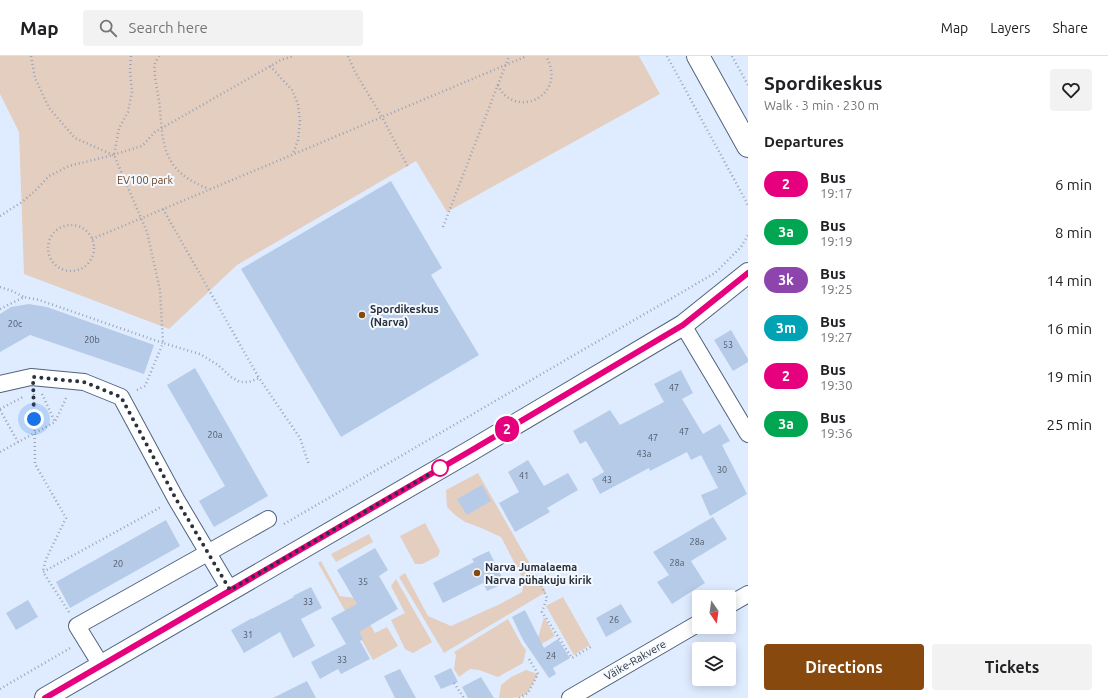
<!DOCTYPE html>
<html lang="en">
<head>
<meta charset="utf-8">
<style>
  body { margin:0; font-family:Ubuntu,sans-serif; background:#f2f2f2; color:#202124; height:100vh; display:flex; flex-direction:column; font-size:15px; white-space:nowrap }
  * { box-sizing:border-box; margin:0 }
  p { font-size:13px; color:#757577 }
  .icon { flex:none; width:22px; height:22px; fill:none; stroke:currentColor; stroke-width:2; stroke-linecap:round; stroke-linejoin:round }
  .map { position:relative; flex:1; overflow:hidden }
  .drawer { display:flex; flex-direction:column; background:#fff; width:360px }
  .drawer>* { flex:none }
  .badge { padding:0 8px; border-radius:13px; font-size:14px; line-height:26px }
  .needle { width:26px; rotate:167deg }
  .buttons { position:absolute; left:692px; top:534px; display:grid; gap:8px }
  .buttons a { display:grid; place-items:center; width:44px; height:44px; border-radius:4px; background:#fff; box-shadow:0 2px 10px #0003; font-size:20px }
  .you { position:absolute; width:20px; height:20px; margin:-10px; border:3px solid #fff; border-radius:50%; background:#1a73e8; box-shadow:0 0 0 6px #1a73e833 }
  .map>.badge { position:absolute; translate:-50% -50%; box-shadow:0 0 0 2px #fff }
  h2 { padding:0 16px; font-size:15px; line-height:36px }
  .round { display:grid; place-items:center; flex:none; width:42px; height:42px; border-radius:4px; background:#f2f2f2 }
  .head { display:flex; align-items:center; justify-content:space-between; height:68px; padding:0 16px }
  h1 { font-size:19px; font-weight:700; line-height:30px }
  .primary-button { display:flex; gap:8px; margin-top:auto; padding:8px 16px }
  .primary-button a { flex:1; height:46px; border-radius:4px; background:#88490e; color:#fff; font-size:16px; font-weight:700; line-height:46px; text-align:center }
  .primary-button a+a { background:#f2f2f2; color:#202124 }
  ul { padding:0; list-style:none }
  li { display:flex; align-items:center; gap:12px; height:48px; padding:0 16px }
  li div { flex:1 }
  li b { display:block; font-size:15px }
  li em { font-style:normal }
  li .badge { min-width:44px; font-weight:700; text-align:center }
  header { display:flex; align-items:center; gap:24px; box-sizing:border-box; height:56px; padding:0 20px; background:#fff; border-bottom:1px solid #e0e0e0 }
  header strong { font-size:19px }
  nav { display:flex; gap:22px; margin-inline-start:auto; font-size:14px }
  .search { width:280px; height:36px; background:#f2f2f2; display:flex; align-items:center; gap:10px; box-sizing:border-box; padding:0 14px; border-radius:4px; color:#757577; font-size:15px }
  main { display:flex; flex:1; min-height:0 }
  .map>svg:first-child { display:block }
</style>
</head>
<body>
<header>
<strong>Map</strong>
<div class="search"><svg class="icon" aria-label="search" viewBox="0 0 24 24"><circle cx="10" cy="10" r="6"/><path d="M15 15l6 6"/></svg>Search here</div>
<nav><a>Map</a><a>Layers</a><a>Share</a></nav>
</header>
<main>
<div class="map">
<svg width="748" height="642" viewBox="0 0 748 642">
  <rect width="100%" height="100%" fill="#dfecff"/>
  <!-- green -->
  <g fill="#e4cebf">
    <polygon points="0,0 639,0 660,38 447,156 416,105 237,209 169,273 24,218 19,76 0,38"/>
    <polygon points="478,417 546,536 444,597 399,521 405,517 428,560 451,570 500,548 522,536 524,525 501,481 479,471 465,466 455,459 447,451 446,434"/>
    <polygon points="425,467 440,495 438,500 422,508 415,508 400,480"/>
    <polygon points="369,478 373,486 336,506 331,498"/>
    <polygon points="321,505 340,540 355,542 375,577 387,571 398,590 373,604 318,507"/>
    <polygon points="396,523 432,586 413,597 405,593 391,564 405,557 391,530"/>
    <polygon points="563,541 590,589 574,599 546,550"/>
    <polygon points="544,561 555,580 535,592"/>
    <polygon points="508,563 522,589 526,594 523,607 498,621 479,614 470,613 459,621 454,613 456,599 454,596"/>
    <path d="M526,614L538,618C525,642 527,642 499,642L501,629L511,621Z"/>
  </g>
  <!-- building -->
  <g fill="#b6cbe8">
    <polygon points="391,125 442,212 431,219 479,299 341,381 241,213"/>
    <polygon points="29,248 47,251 154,289 144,318 30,279 0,296 0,258 11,251"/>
    <polygon points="731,274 748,303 748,306 733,315 714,284"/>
    <polygon points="195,312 268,440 214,471 199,445 225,430 167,329"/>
    <polygon points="681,314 693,337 682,343 703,378 720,368 730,385 722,389 747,438 710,460 701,439 718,432 701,399 691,404 687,396 650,415 649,412 600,438 592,423 604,416 586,385 580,388 573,375 610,354 620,369 664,346 654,328"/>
    <polygon points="528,404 544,430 568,417 578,434 547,452 550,456 515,476 499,447 519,436 508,416"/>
    <polygon points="482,429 491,445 467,459 457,443"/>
    <polygon points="713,461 727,483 691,505 705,527 672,548 657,526 669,519 653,496"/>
    <polygon points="166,464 180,490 70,552 56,526"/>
    <polygon points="375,492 388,514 379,520 398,553 359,576 363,583 360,585 370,603 341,618 338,613 320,623 311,606 346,588 331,562 357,548 337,514"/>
    <polygon points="489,495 505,527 487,535 483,527 443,547 433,527 474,506 472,503"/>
    <polygon points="311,531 322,552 301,563 315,590 293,602 280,576 244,597 231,574 252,562 252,563 294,541 293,540"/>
    <polygon points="28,544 38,561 16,574 6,557"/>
    <polygon points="621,548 632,566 606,581 596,562"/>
    <polygon points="525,554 544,592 558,583 570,602 553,612 556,618 549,622 523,584 512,561"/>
    <polygon points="451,612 458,626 441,633 434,620"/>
    <polygon points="400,613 416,642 395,642 384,620"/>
    <polygon points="481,621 494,642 468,642 462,631"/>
    <polygon points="307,625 316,642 273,642"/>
  </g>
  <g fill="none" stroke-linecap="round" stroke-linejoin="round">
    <!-- minor casing -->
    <g stroke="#51637d" stroke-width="18">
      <g id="minor">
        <polyline points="683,269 748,378"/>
        <polyline points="0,328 31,321 84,326 121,341 176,443 230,534"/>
        <polyline points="729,549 748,538"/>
        <polyline points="101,609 77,570 268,463"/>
        <polyline points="570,642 699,567"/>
      </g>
    </g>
    <!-- tertiary casing -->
    <g stroke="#51637d" stroke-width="22">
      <polyline id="tertiary" points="45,642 472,394 683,269 748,217"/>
    </g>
    <!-- secondary casing -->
    <g stroke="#51637d" stroke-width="24">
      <polyline id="secondary" points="698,0 748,90"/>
    </g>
    <!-- path -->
    <g stroke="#99a4b4" stroke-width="2.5" stroke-dasharray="1 3" stroke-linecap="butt">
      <polyline points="31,0 35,22 49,52 75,82 113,99"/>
      <polyline points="131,0 130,15 132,36 128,56 119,72 114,99 147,176 160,234 163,287 200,298 218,309 231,321 240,326 249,326 259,322 300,382 309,409"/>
      <path d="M159,0C158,2 155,6 155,8C153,16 158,36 159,45C162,66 160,88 172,107C179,119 196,128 209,133"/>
      <polyline points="348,0 355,16 382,61 408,111"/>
      <polyline points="667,0 747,147 748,151"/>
      <polyline points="732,0 748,29"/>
      <polyline points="270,10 292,34 298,48 300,65 298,84 293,98"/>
      <path d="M498,29C513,64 569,41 546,0"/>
      <polyline points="163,153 259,322"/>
      <polyline points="0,160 22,146 35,135 49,120 69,110 109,100 142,90 155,76 281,4 293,0"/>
      <circle cx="71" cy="192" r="23"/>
      <polyline points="443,171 509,0"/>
      <polyline points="92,183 527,0"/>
      <polyline points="0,231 12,235 24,241"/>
      <polyline points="0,253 24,241 39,244 163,287 145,330 135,335"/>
      <polyline points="34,338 35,408 66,462 46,503 43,515"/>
      <polyline points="42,338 55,366"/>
      <polyline points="0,353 23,341"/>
      <polyline points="0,354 18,386"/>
      <polyline points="0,396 55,366 67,340"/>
      <polyline points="284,468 715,217 741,191 748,179"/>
      <polyline points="519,523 528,523 541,529 547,542 542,556 572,602 592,590"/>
      <polyline points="69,556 43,516 161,451"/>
      <polyline points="454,627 464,642"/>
      <polyline points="0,633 72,591"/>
      <polyline points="519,642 528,637 538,618 529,603"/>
    </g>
    <!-- minor -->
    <use href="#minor" stroke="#fff" stroke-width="16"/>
    <!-- tertiary -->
    <use href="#tertiary" stroke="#fff" stroke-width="20"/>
    <!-- secondary -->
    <use href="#secondary" stroke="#fff" stroke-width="22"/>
  </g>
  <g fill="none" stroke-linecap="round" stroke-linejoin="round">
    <!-- line casing -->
    <g stroke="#fff" stroke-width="9">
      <polyline id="line" points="45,642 472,394 683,269 748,217"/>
    </g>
    <!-- line -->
    <use href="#line" stroke="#e6007e" stroke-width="6"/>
    <!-- walk -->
    <polyline stroke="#2a323e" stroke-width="4" stroke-dasharray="0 7.2" points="34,363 33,321 84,326 121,341 176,443 230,534 440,412"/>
  </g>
  <!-- markers -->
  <g fill="#88490e" stroke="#f4f9ff" stroke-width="1.5">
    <circle cx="362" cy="259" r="4"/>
    <circle cx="477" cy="517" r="4"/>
  </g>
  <circle fill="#fff" stroke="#e6007e" stroke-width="2" cx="440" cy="412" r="8"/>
  <g text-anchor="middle" stroke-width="4" stroke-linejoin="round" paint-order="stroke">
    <!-- number labels -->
    <g font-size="9" fill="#4d5868">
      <text x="15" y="271">20c</text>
      <text x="92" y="287">20b</text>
      <text x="728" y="292">53</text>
      <text x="674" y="335">47</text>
      <text x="684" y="379">47</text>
      <text x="215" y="382">20a</text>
      <text x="653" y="385">47</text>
      <text x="644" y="401">43a</text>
      <text x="722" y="417">30</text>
      <text x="524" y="423">41</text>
      <text x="607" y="427">43</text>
      <text x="697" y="489">28a</text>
      <text x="677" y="510">28a</text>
      <text x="118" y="511">20</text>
      <text x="363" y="529">35</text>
      <text x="308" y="549">33</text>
      <text x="614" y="567">26</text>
      <text x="248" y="582">31</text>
      <text x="551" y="603">24</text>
      <text x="342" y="607">33</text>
    </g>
    <!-- park labels -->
    <g font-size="11" fill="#714726" stroke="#f4f9ff">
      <text x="145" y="128">EV100 park</text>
    </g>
    <!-- poi labels -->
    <g font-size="11" font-weight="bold" fill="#2a323e" stroke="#f4f9ff" text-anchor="start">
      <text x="370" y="257">Spordikeskus<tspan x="370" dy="13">(Narva)</tspan></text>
      <text x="485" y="515">Narva Jumalaema<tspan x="485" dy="13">Narva pühakuju kirik</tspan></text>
    </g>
    <!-- street labels -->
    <g font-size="11" fill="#2a323e" stroke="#f4f9ff">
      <text transform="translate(635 604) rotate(-30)" y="4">Väike-Rakvere</text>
    </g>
  </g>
</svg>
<div class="buttons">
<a><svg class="needle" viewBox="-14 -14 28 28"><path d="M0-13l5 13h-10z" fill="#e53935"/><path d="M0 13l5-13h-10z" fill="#757577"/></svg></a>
<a><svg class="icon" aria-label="layers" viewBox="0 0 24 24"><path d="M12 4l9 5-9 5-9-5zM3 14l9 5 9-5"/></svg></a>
</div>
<div class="you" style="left:34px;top:363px"></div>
<b class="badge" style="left:507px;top:373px;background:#e6007e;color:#fff">2</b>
</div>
<section class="drawer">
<div class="head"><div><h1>Spordikeskus</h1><p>Walk · 3 min · 230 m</p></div><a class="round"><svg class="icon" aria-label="heart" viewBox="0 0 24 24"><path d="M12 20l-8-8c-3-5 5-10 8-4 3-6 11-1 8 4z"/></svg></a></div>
<h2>Departures</h2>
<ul>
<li><span class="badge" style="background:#e6007e;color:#fff">2</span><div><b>Bus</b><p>19:17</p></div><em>6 min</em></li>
<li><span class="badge" style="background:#00a651;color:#fff">3a</span><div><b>Bus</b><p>19:19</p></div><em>8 min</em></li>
<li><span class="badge" style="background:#8e44ad;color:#fff">3k</span><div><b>Bus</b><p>19:25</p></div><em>14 min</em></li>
<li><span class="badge" style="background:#00a3b4;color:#fff">3m</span><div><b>Bus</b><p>19:27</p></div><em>16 min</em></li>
<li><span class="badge" style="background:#e6007e;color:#fff">2</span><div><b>Bus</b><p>19:30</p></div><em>19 min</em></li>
<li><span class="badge" style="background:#00a651;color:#fff">3a</span><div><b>Bus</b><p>19:36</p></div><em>25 min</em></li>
</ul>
<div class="primary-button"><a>Directions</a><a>Tickets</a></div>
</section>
</main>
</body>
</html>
